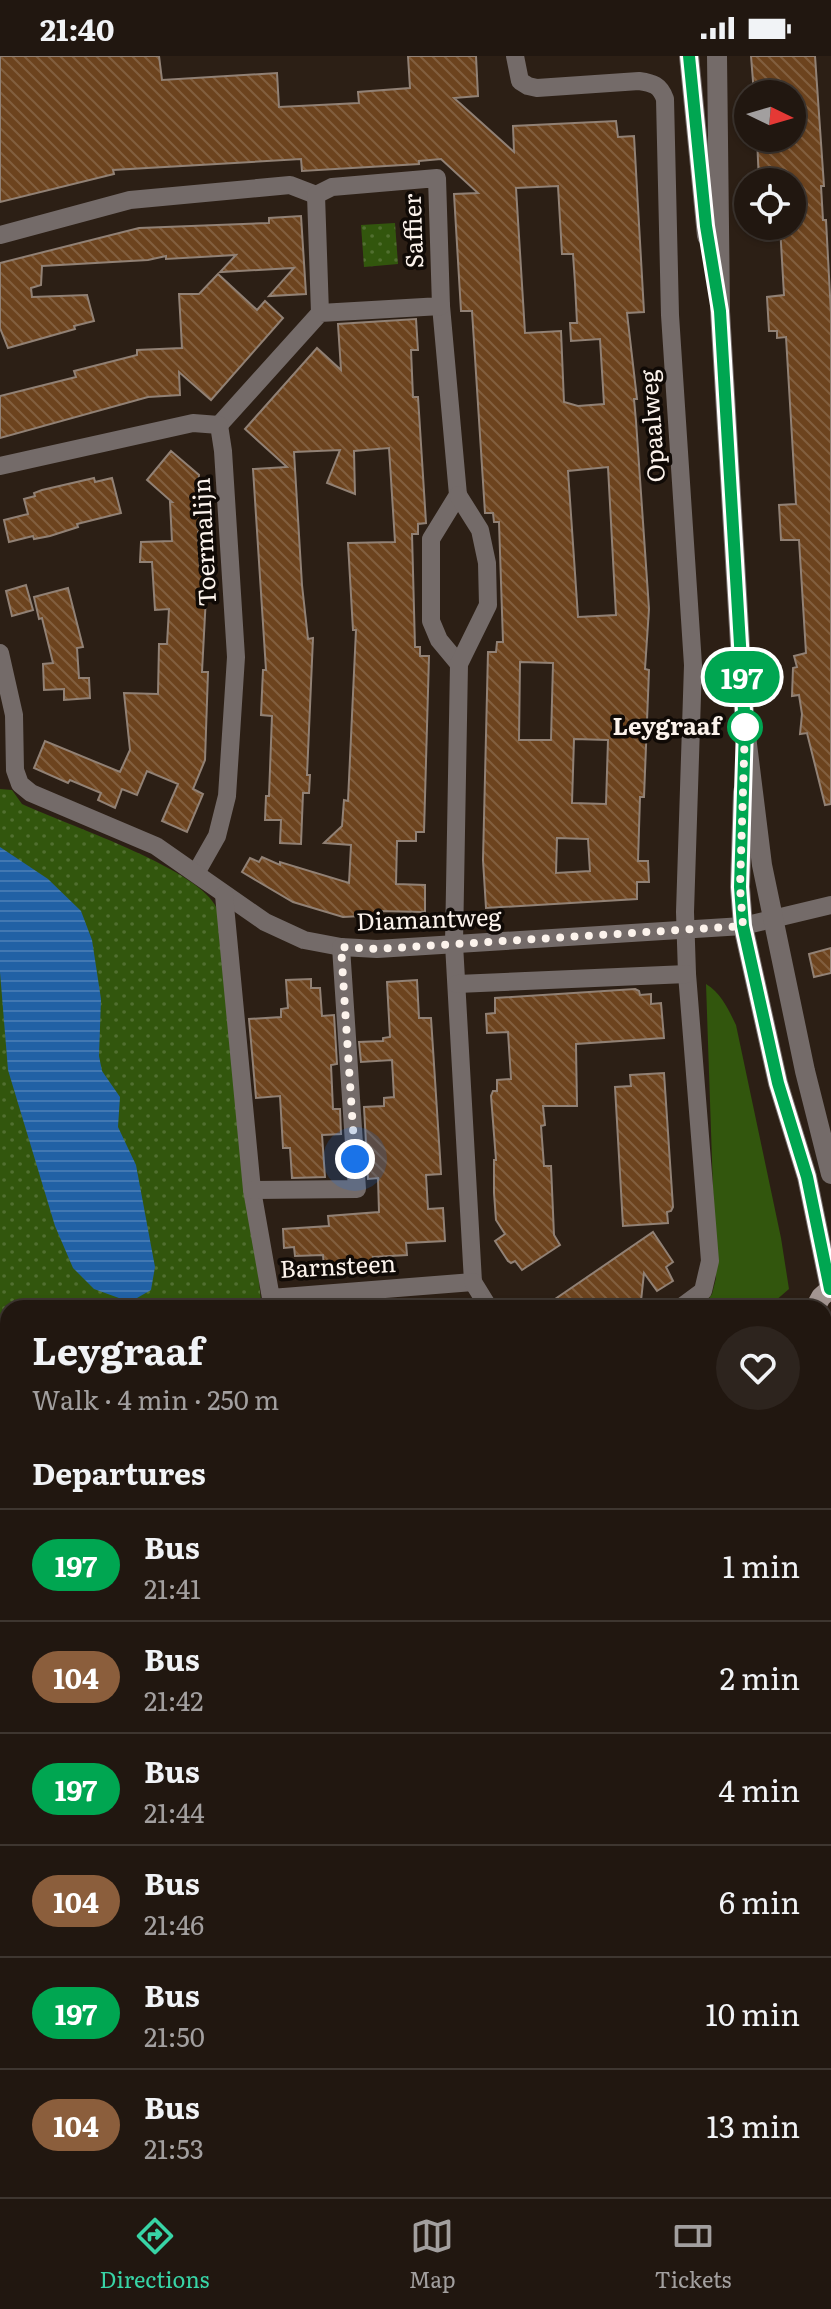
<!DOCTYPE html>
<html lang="en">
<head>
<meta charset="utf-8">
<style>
  body { margin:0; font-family:Literata,serif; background:#2d241e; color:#f1f3f6; height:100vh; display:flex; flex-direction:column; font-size:30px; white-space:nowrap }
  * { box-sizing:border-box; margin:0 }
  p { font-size:26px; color:#a29f9f }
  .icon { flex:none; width:44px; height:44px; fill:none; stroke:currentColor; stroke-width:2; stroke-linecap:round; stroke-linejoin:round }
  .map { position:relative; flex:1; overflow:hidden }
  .side { position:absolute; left:0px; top:1244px; width:832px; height:898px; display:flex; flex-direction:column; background:#211710; border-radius:24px 24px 0 0; box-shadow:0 2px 6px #0004,0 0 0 2px #3e3630 }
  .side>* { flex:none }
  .badge { padding:0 16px; border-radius:26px; font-size:28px; line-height:52px }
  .needle { width:52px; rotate:95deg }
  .tools { position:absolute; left:734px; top:24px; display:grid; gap:16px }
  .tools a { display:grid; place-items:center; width:72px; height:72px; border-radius:50%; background:#211710; box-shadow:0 2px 6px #0004,0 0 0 2px #3e3630; font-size:40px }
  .you { position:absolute; width:40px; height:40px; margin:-20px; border:6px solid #fff; border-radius:50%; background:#1a73e8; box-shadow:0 0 0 12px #1a73e833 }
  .map>.badge { position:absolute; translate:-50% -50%; box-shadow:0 0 0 4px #fff }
  h2 { padding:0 32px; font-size:30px; line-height:72px }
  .round { display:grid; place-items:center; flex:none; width:84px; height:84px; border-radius:42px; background:#2d241e }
  .head { display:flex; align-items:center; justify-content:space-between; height:136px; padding:0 32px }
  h1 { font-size:38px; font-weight:700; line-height:60px }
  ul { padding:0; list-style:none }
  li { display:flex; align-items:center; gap:24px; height:112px; padding:0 32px; border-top:2px solid #3e3630 }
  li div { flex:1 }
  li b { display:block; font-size:30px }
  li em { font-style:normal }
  li .badge { min-width:88px; font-weight:700; text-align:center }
  .status { display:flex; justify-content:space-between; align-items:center; height:56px; padding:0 40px; background:#211710; direction:ltr }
  .status svg { height:22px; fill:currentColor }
  .dock { display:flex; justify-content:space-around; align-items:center; height:112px; border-top:2px solid #3e3630; background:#211710; font-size:22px; color:#a29f9f }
  .dock a { display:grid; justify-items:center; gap:4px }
  .dock .selected { color:#38d4a6 }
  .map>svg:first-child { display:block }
</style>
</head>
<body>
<div class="status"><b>21:40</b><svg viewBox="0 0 49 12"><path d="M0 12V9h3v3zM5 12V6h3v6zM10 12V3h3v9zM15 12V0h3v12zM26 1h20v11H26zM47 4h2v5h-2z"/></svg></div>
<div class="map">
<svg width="831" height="2141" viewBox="0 0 831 2141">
  <defs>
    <pattern id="park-dots" width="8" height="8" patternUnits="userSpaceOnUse" patternTransform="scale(2)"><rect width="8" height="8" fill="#32560d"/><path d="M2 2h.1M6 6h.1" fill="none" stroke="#516f30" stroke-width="1.8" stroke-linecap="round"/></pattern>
    <pattern id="water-rules" width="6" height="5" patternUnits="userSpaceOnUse" patternTransform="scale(2)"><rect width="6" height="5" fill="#2161a5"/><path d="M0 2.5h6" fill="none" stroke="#4278b2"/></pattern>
    <pattern id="building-back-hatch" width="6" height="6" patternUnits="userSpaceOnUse" patternTransform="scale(2)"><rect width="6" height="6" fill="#6c431e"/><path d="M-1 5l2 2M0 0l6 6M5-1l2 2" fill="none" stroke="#825f3f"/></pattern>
  </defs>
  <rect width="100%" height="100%" fill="#2c1f15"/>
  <!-- grass -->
  <g fill="#32560d">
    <path d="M706,928C722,938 728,953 736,969L781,1182L789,1233L767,1252H702L712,1238L716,1222Z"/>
    <polygon points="824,1324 831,1326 831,1421 824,1424"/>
  </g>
  <!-- park -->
  <g fill="url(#park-dots)">
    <polygon points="395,167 398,208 364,211 361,169"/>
    <path d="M0,733L12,734L22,748C65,768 194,811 215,849C218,854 219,861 221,867L261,1245L258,1252H8V1362L0,1364Z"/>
  </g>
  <!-- water -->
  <polygon fill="url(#water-rules)" points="0,791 48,823 81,855 92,884 101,943 99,1000 102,1015 120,1041 118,1071 136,1109 155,1211 151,1234 130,1246 94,1233 73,1212 55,1170 8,1014 0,916"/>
  <!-- building -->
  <g fill="url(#building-back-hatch)" stroke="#918175" stroke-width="2" fill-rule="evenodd">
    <path d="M0,0H159L162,24L277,17L279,51L359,47L358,36L410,32L408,0H476L478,40L454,42L514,96L513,70L616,65L618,81L634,80L644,256L627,257L637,343H634L636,365L649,553L645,613L649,614L644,741H640L638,805H648L649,826H637V843L486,852L483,804L488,596H496L497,586H503L499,466H494L493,457H485L472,255H461L454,138L478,137L441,103L419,105V108L302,115L301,103L113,114L114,118L0,146ZM558,130L562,198H573L575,227L577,267H570L571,285L600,283L604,348L578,350L564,346L561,275L525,277L516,132ZM608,411L616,559L578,561L568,415ZM520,606L553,607L551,684H519ZM574,683L608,684L606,748L572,747ZM557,782L588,783L590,815L556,817Z"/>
    <polygon points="751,0 815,0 824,130 821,130 823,164 826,164 831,258 831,748 825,749 807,677 800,678 802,658 799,639 792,640 793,612 797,611 794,600 806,597 799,484 781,484 779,449 796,448 786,281 777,282 777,275 769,275 767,241 784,239 780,170 792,170 792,126 759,126 757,82 792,82 792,38 754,38"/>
    <polygon points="301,160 306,238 269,240 294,212 220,216 236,199 166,203 166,200 148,204 42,210 41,229 31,232 32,241 87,239 94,265 74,270 75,273 8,292 0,272 0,207 139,172 269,167 269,162"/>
    <polygon points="218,218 257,254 265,245 283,262 211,344 179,316 180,339 148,341 0,382 0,340 76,321 74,315 137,299 137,294 182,292 179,238 199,238"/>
    <polygon points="416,263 418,294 411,294 413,341 418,341 426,467 418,468 418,478 412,478 415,591 420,591 420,600 429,600 424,776 416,776 416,785 397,785 396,828 425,829 425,856 379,855 379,859 343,861 293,846 242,816 250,802 259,806 262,801 280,809 280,806 349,827 351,789 324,787 342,770 344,744 348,745 356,574 353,574 348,487 395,486 389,392 354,395 355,438 327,427 340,394 294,396 302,529 308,583 313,582 307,719 310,719 309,737 303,737 301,788 280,787 281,764 265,764 266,740 269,740 272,660 261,659 263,614 266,614 253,413 287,411 245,373 317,292 341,314 338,268"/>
    <polygon points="171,395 199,419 196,451 201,450 202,475 198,476 200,513 205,512 206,540 202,616 208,616 205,704 193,733 203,738 187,776 162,765 178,728 147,715 137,739 122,733 115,752 98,744 101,737 70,724 68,727 34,712 45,685 120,716 130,694 124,637 158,638 159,588 167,588 169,553 155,554 152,506 140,506 141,486 172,485 170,446 172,446 147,424"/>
    <polygon points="94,422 95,426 112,422 121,457 77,468 78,471 50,480 34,483 33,480 9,486 4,464 28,458 24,443 35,440 34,437 42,434"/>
    <polygon points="26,529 33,554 12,560 6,535"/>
    <polygon points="68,532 83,591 77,592 79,622 89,622 90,642 64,644 64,633 44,634 43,608 53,607 42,562 39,563 34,541"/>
    <polygon points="831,892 831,917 814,921 809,898"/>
    <polygon points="311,923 311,932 320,932 322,960 334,959 337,1008 331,1009 333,1053 340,1053 341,1078 322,1079 325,1121 292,1122 290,1092 283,1092 280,1040 256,1042 249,963 281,961 281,953 288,952 286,924"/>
    <polygon points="417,924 419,962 431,962 440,1101 441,1118 426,1119 428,1153 443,1152 445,1185 406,1187 407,1199 373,1201 373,1207 324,1211 323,1199 295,1200 294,1191 284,1192 283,1173 329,1170 328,1160 379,1156 378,1122 368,1123 364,1051 384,1050 384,1042 394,1041 392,1004 361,1006 359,986 383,985 383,982 390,981 387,926"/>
    <polygon points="635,933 639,935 640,939 651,938 651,948 661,947 664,982 576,988 577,1050 543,1050 545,1069 541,1070 544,1110 551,1110 554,1179 560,1189 522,1214 515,1205 511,1207 508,1205 495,1185 505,1178 496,1164 494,1137 494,1104 496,1104 491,1040 493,1035 497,1035 497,1024 511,1023 508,976 487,977 486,958 495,957 495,942"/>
    <polygon points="664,1017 673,1151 671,1155 667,1156 668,1167 623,1170 615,1031 631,1030 630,1019"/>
    <polygon points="653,1176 673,1206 666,1211 673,1225 657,1235 644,1217 641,1245 629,1252 542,1252"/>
  </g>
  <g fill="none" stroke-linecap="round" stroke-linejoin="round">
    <!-- minor -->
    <g stroke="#746b69" stroke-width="18">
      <path d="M515,0L520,25L528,30L537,32L639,25C653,27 660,29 665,43L670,259L693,609L685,856L687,918L710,1205L703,1235L680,1252"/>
      <polyline points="0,179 130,144 290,129 316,139"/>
      <polyline points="441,250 458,439 431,483 431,565 439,584 459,608"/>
      <polyline points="219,369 320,257 441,250 437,122 332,131 316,139 320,257"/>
      <polyline points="0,410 193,367 219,369 223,395 236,601 227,740 217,780 196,817"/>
      <polyline points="0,597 14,659 15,714 20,728 31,737 156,790 265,866 304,884 341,891 377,893 743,870 831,849"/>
      <polyline points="224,839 252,1134 271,1242 473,1226 454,888 459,608 488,549 487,507 480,474 458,439"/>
      <polyline points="457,928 687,918"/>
      <polyline points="252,1134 357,1133 341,891"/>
      <polyline points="473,1226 489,1252"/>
      <polyline points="0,1428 8,1453"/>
      <polyline points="0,1524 8,1522"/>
      <polyline points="824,1636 831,1636"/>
      <polyline points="125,2134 128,2141"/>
      <polyline points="677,2134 691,2141"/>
      <polyline points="0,2135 8,2131"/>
      <polyline points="359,2141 360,2134"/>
      <polyline points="790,2141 793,2134"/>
    </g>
    <!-- tertiary -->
    <g stroke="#746b69" stroke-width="20">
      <polyline points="689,0 707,180"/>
      <polyline points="717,0 720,255 745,672 762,809 805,1015 831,1118"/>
      <polyline points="743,736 740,831 743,870 778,1027 807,1121 830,1233"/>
    </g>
    <!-- secondary -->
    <g stroke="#a39591" stroke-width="20">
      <polyline points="815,1252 821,1241 831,1232"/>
      <polyline points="824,1297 831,1303"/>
      <polyline points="0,1811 8,1808"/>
      <polyline points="0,1864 8,1860"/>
    </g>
  </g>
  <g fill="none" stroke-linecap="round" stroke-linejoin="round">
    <!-- line casing -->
    <g stroke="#fff" stroke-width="18">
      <polyline id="line" points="689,0 706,170 720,255 745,672 740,831 743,870 778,1027 807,1121 830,1233"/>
    </g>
    <!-- line -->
    <use href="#line" stroke="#00a651" stroke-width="12"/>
    <!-- walk -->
    <polyline stroke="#fcf3ec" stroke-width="8" stroke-dasharray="0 14.4" points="355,1103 341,891 377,893 743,870 740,831 745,671"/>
  </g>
  <!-- markers -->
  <circle fill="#fff" stroke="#00a651" stroke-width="4" cx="745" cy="671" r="16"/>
  <g text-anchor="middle" stroke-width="7" stroke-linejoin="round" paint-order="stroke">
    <!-- street labels -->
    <g font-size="24" fill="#fcf3ec" stroke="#100a06">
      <text transform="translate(414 175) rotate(-92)" y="8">Saffier</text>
      <text transform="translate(653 370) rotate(-94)" y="8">Opaalweg</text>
      <text transform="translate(205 486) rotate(-93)" y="8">Toermalijn</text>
      <text transform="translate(429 864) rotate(-2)" y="8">Diamantweg</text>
      <text transform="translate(338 1211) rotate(-3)" y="8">Barnsteen</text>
    </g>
    <!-- stop labels -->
    <g font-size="24" font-weight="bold" fill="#fcf3ec" stroke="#100a06" text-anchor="end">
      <text x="721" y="679">Leygraaf</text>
    </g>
  </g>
</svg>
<div class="tools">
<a><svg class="needle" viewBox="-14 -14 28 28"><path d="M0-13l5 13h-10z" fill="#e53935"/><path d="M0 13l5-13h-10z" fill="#a29f9f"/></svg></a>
<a><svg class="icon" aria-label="locate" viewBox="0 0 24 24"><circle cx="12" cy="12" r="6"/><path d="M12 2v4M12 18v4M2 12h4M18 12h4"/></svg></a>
</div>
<div class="you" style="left:355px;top:1103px"></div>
<b class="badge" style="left:742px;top:621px;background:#00a651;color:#fff">197</b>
<section class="side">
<div class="head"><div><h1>Leygraaf</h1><p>Walk · 4 min · 250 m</p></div><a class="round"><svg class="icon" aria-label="heart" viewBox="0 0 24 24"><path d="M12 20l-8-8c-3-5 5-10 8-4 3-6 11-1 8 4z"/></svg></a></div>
<h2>Departures</h2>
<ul>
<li><span class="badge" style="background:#00a651;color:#fff">197</span><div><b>Bus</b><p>21:41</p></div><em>1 min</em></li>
<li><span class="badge" style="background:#8b5e3c;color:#fff">104</span><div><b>Bus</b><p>21:42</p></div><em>2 min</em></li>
<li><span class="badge" style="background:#00a651;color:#fff">197</span><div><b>Bus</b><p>21:44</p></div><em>4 min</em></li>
<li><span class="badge" style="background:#8b5e3c;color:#fff">104</span><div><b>Bus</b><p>21:46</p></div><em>6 min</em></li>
<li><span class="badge" style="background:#00a651;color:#fff">197</span><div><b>Bus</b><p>21:50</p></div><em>10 min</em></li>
<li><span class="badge" style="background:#8b5e3c;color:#fff">104</span><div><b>Bus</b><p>21:53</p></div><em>13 min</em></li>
</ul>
</section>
</div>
<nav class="dock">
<a class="selected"><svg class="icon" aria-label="directions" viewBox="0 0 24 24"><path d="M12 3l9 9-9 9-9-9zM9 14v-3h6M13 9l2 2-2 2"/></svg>Directions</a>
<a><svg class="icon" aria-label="map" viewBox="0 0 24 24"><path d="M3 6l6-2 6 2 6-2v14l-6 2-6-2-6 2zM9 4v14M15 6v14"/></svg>Map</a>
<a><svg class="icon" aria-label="tickets" viewBox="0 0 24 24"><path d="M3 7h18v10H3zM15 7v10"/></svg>Tickets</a>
</nav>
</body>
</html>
